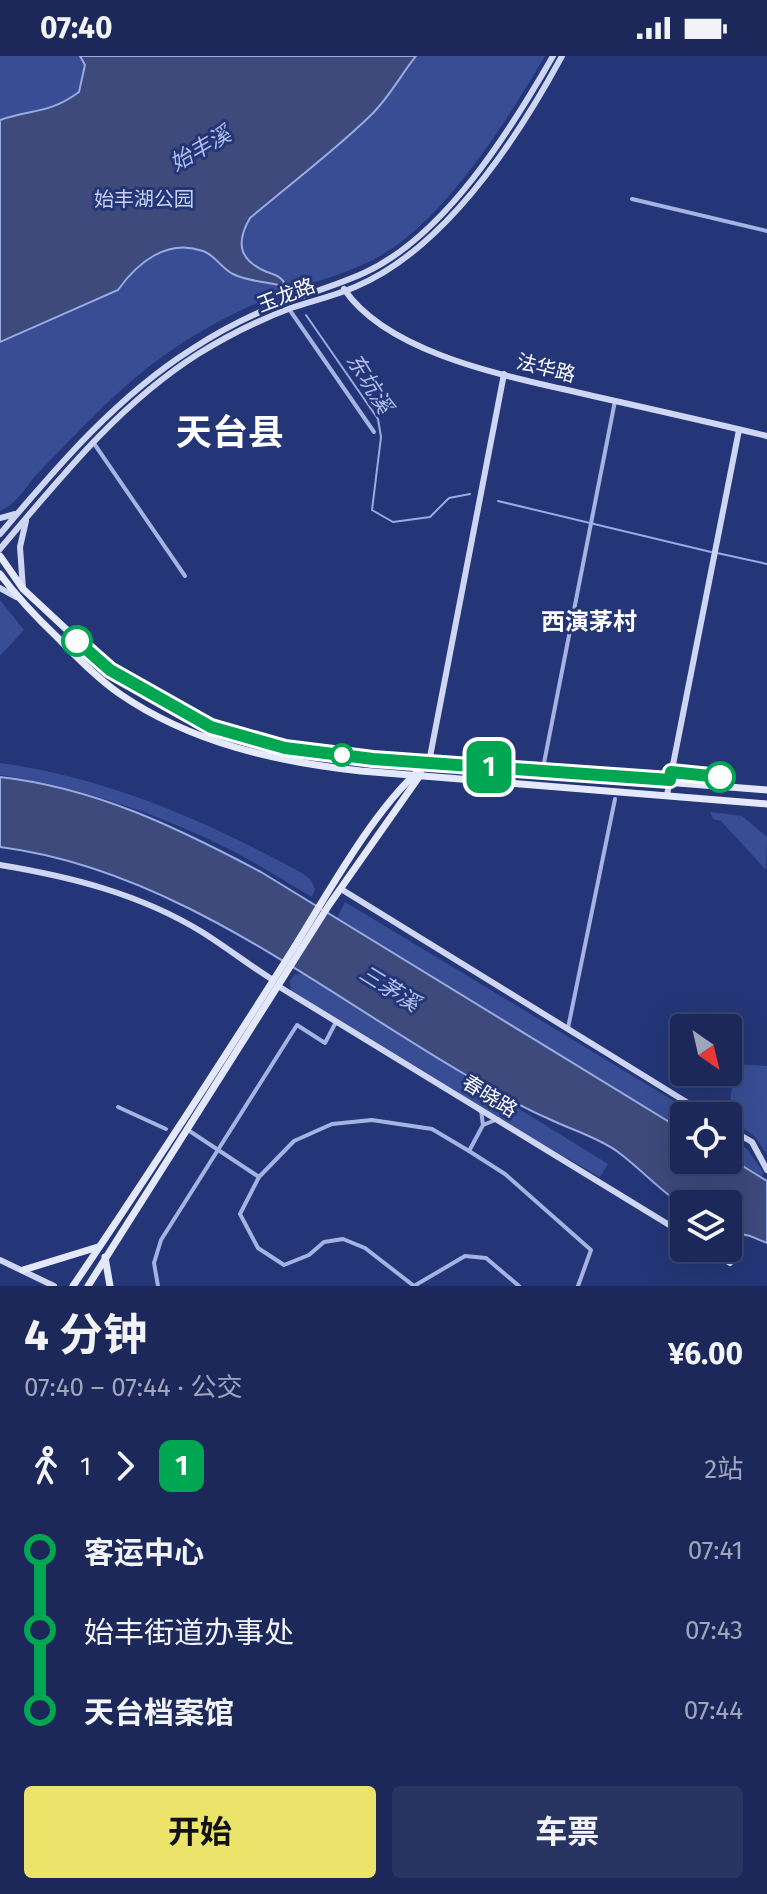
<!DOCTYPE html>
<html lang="zh">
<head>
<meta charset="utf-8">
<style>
  body { margin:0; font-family:"Fira Sans","Noto Sans SC",sans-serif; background:#283462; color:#f1f3f6; height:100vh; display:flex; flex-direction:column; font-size:30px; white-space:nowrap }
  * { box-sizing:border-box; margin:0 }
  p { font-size:26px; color:#a0a6ba }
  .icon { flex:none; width:44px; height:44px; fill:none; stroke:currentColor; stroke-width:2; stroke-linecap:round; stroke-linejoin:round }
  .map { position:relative; height:1230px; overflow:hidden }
  .panel { display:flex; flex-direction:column; background:#1b2859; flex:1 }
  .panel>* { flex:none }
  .badge { padding:0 16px; border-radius:12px; font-size:28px; line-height:52px }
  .needle { width:52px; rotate:146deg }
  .controls { position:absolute; left:670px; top:958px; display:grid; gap:16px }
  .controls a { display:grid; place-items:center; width:72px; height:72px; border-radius:8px; background:#1b2859; box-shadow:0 8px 32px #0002,0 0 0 2px #39446f; font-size:40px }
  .map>.badge { position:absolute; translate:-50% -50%; box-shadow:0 0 0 4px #fff }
  .legs { display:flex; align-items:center; gap:12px; height:88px; padding:0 24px; font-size:26px }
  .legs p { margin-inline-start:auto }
  .headline { display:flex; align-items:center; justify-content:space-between; height:136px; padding:0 24px }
  h1 { font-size:44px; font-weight:700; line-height:60px }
  .primary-button { display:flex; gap:16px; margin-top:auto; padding:16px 24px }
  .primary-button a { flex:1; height:92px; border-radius:8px; background:#ece46a; color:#111; font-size:32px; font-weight:700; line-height:92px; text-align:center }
  .primary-button a+a { background:#283462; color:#f1f3f6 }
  ul { padding:0 24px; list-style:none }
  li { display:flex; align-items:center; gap:28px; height:80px; font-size:30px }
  li i { display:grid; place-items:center; width:12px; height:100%; margin:0 10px; background:currentColor }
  li i::after { content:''; width:20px; height:20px; margin:-10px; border:6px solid; border-radius:50%; background:#1b2859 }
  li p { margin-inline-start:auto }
  li:first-child i { background:linear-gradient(#0000 50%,currentColor 0) }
  li:last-child i { background:linear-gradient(currentColor 50%,#0000 0) }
  .status { display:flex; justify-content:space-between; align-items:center; height:56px; padding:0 40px; background:#1b2859; direction:ltr }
  .status svg { height:22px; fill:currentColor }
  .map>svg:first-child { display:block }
</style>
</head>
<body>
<div class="status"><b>07:40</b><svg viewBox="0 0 49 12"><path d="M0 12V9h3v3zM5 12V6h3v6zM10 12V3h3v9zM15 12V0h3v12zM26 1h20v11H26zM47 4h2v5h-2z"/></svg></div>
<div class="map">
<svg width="767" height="1230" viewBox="0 0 767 1230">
  <rect width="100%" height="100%" fill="#243677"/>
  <!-- green -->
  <g fill="#384d94">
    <path d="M0,0H545C507,64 453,151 391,193C354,219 303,227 262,245C221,262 182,285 147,312C108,343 73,381 38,417C26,430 17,448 0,455Z"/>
    <polygon points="0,544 24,574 0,600"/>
    <path d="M0,707C109,722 206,765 302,817L311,824L315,833L312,841C286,826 260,809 233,795C160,758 80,731 0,719Z"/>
    <polygon points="710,756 742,760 767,781 766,814 721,765 713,763"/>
    <polygon points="345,846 699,1060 684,1060 684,1074 337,862"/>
    <polygon points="295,918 302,918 608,1108 600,1121 498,1063 291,935 290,925"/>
    <polygon points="735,1008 767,1010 767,1098 754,1080 726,1060 729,1054"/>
    <polygon points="728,1078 747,1093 764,1117 762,1120 728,1100"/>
  </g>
  <!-- water -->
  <g fill="#3d4a7b" stroke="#9aabe3" stroke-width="2">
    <path d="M80,0H416C400,20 389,42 370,60C333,96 290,128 250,162C236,186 238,204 267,216C275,219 278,219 284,226L282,230C265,225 249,226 233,218C222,213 215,199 203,195C167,182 137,207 118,234L0,286V64C32,53 49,58 79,36L85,9Z"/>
    <path d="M0,721C96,732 176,771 261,816L684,1075V1104H728V1101L767,1125V1187L750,1180L728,1175V1148L684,1150C660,1135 641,1113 618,1096C598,1081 569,1073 547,1062C519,1050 493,1034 466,1019C320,934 173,813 0,791Z"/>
  </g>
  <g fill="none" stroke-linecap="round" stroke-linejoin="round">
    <!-- stream -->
    <g stroke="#9aabe3" stroke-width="2">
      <polyline points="306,259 378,363 381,381 372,454 393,466 430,461 449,442 470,438"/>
      <polyline points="498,445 711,496"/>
      <polyline points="717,497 767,508"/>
    </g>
    <!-- street -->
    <g stroke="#a5b3e3" stroke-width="4">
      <polyline points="632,143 767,175"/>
      <polyline points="289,253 374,376"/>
      <polyline points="93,386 185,520"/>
      <polyline points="544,707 615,345"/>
      <polyline points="568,972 615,743"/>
      <polyline points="118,1051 166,1073"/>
      <polyline points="481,1054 483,1069 498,1063"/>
      <polyline points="188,1074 259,1121"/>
      <polyline points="469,1095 483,1069"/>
      <polyline points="158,1230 154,1207 161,1184 297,969 325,987 336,966"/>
      <polyline points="414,1230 365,1192 343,1183 324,1186 309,1199 284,1209 258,1192 240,1158 259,1121 294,1085 332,1068 372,1064 432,1073 469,1095 505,1118 591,1194 578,1230"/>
      <polyline points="414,1230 465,1200 486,1202 519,1230"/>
    </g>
    <!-- secondary -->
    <g stroke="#ced6f3" stroke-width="6">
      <path d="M344,233C390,301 518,322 593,340C651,353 709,366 767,380"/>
      <polyline points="0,462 15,458"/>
      <path d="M0,478C57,411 116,341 192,293C215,278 241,264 267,253C299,240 333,231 364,217C445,180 510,75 553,0"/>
      <path d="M0,493C60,422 119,348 198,298C227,280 259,264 291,252C312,245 334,240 355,231C445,193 517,83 562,0"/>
      <polyline points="0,532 16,541"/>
      <polyline points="23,533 20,491 26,465"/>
      <polyline points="429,706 504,318"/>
      <polyline points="667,739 739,374"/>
      <path d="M0,809C72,821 140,838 202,876C226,891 249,909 273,924"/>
      <polyline points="341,833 709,1060"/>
      <polyline points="278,930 684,1178"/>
      <polyline points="728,1072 752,1086 767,1114"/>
      <polyline points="706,1192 730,1207"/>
      <polyline points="0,1204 54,1230"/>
    </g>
    <!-- primary -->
    <g stroke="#e4e8fc" stroke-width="7">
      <polyline points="0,500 23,533 110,614 211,671 285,692 373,703 767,734"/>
      <path d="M0,518C17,541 36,561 57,581C77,601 97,622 120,638C191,687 278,706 361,715L767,748"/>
      <polyline points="105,1201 110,1230"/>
      <polyline points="23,1214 98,1191"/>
      <path d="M73,1230C147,1121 219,1010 290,898C327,840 376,747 429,706"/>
      <polyline points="88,1230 329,849 421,718"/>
    </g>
  </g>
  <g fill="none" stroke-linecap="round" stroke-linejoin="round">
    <!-- line-1 casing -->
    <g stroke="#fff" stroke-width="18">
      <polyline id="line-1" points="77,585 110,614 211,671 285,692 373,703 670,724 671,716 720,721"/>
    </g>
    <!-- line-1 -->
    <use href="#line-1" stroke="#00a651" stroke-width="12"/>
  </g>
  <!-- markers -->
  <g fill="#fff" stroke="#00a651" stroke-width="4">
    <circle cx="77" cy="585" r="14"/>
    <circle cx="342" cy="699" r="10"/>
    <circle cx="720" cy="721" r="14"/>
  </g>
  <g text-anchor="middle" stroke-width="6" stroke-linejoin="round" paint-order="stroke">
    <!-- park labels -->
    <g font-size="20" fill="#c8d1f2" stroke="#243677">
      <text x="144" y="150">始丰湖公园</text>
    </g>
    <!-- street labels -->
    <g font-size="20" fill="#fff" stroke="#243677">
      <text transform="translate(286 239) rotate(-21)" y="7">玉龙路</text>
      <text transform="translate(546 312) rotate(14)" y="7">法华路</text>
      <text transform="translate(490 1040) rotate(32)" y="7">春晓路</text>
    </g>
    <!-- water labels -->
    <g font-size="22" font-style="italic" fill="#b0beeb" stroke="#243677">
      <text transform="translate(200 92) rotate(-30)" y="8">始丰溪</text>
      <text transform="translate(370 327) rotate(58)" y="8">东坑溪</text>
      <text transform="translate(390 932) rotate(32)" y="8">三茅溪</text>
    </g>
    <!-- quarter labels -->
    <g font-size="24" font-weight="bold" fill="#fff" stroke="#243677">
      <text x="589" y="574">西演茅村</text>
    </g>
    <!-- town labels -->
    <g font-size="36" font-weight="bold" fill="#fff" stroke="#243677">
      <text x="230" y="389">天台县</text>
    </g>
  </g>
</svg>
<div class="controls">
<a><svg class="needle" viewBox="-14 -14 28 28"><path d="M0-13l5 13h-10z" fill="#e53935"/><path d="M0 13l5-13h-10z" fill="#a0a6ba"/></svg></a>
<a><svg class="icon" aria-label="locate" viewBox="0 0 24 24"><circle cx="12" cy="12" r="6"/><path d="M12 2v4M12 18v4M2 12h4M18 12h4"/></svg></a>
<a><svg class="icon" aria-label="layers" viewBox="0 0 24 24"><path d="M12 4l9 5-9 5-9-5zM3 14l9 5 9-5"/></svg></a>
</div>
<b class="badge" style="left:489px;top:711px;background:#00a651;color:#fff">1</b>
</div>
<section class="panel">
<div class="headline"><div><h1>4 分钟</h1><p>07:40 – 07:44 · 公交</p></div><b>¥6.00</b></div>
<div class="legs"><svg class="icon" aria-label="walk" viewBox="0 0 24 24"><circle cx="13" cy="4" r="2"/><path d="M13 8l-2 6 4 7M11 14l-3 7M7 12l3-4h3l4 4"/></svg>1<svg class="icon" aria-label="forward" viewBox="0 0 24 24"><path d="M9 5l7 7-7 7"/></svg><b class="badge" style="background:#00a651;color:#fff">1</b><p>2站</p></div>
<ul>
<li><i style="color:#00a651"></i><b>客运中心</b><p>07:41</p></li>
<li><i style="color:#00a651"></i><span>始丰街道办事处</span><p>07:43</p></li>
<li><i style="color:#00a651"></i><b>天台档案馆</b><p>07:44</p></li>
</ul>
<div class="primary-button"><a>开始</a><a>车票</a></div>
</section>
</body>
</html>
